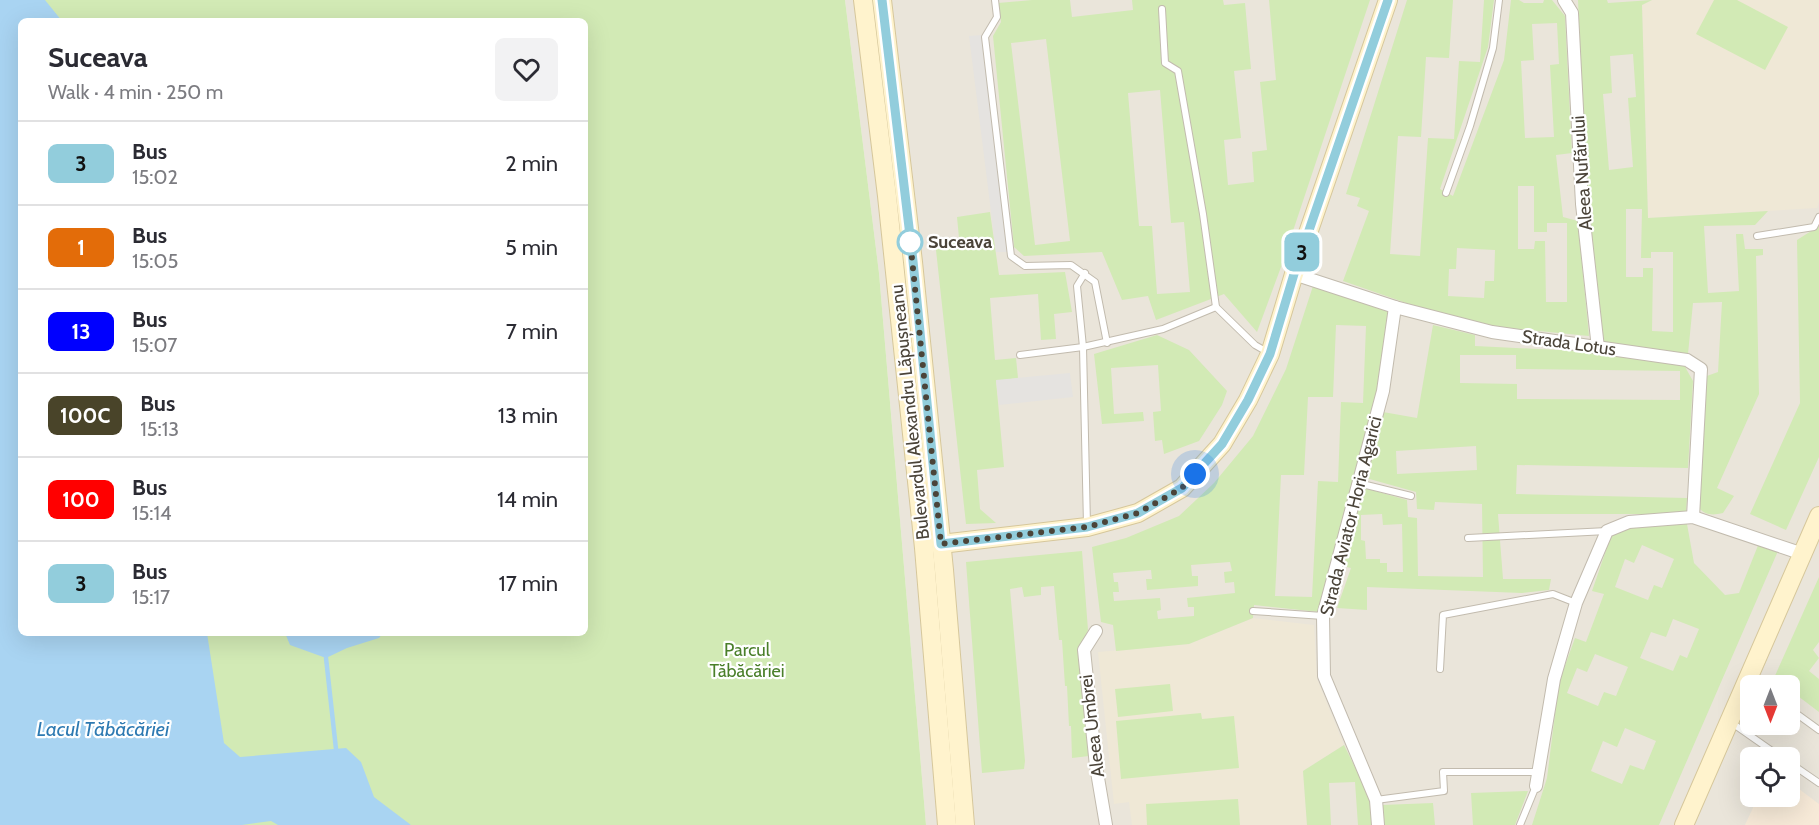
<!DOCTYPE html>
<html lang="en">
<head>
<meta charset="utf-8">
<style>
  body { margin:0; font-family:Cabin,sans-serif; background:#f2f2f3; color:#2b2b33; height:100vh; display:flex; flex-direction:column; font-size:22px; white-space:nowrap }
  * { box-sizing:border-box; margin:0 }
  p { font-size:20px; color:#7c7c81 }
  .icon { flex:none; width:33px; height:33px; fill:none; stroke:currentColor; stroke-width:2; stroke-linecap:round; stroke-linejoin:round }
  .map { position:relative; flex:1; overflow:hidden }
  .side { position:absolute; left:18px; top:18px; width:570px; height:618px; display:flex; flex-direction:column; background:#fff; border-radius:9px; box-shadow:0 6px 24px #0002 }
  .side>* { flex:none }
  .badge { padding:0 12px; border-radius:9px; font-size:21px; line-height:39px }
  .needle { width:39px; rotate:180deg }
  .buttons { position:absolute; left:1740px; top:675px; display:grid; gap:12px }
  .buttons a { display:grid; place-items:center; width:60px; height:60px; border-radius:9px; background:#fff; box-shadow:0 6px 24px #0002; font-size:30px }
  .you { position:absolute; width:30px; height:30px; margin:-15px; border:4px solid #fff; border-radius:50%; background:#1a73e8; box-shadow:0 0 0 9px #1a73e833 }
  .map>.badge { position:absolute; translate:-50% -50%; box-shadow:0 0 0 3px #fff }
  .round { display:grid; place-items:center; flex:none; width:63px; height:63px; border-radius:9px; background:#f2f2f3 }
  .headline { display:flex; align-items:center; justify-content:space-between; height:102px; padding:0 30px }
  h1 { font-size:28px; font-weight:700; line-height:45px }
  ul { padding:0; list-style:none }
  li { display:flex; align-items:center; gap:18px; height:84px; padding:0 30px; border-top:2px solid #e1e1e2 }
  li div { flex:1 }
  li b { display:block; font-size:22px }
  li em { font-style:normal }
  li .badge { min-width:66px; font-weight:700; text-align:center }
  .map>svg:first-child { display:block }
</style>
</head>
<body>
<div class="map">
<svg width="1819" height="825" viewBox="0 0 1819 825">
  <rect width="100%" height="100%" fill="#f6f3ec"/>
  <!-- residential -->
  <path fill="#eae5da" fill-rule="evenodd" d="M845,0H1819V825H926L879,273ZM1750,686H1790V724H1750ZM1750,758H1790V796H1750Z"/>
  <!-- commercial -->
  <polygon fill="#f7ead8" points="1799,789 1819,804 1819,825 1745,825 1758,797 1771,797 1787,807"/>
  <!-- education -->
  <g fill="#efe8d6">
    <polygon points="1652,0 1819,0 1819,202 1817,208 1648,218 1642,5"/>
    <polygon points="1253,618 1314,625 1317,679 1344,745 1303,771 1307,825 1132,825 1129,802 1114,804 1098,652 1189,644"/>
  </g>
  <!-- green -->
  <g fill="#d2eab5" fill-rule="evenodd">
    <path d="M0,0H845L879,273L926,825H0ZM21,21H585V633H21Z"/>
    <path d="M1032,0H1070L1072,17L1133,10L1132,0H1223L1224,5L1245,3L1251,69L1234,71L1241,138L1224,140L1228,185L1254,182L1252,152L1267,150L1260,82L1276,80L1269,0H1370L1281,267L1257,332L1224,294L1156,320L1148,296L1122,300L1102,252L1024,256L1014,247L993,36L1001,22L998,3ZM1046,39L1070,241L1035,245L1011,43ZM1160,90L1171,223L1184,222L1190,292L1157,294L1152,226H1139L1128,93Z"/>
    <path d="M1407,0H1453L1449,58L1426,57L1421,137L1398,136L1390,254L1420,256L1428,138L1454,139L1459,61L1480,62L1484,0H1494L1488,47L1440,189L1453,196L1504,60L1511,0H1519L1524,3H1543L1544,0H1552L1565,16L1572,153L1556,155L1563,217L1578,221L1589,336L1490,326L1409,304L1343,281L1369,211L1357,206L1360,198L1346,194ZM1557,23L1559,64L1550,65L1554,137L1525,138L1521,61L1534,60L1532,24ZM1518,186H1534V232H1547V223H1567V302H1546L1545,241H1535L1534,249H1518ZM1457,248L1495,250L1494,281H1485L1484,298L1448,296L1449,269H1456Z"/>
    <path d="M1578,0H1607L1608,3L1652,0L1642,5L1648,218L1768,211L1755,225L1704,226L1708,293L1739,291L1736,234H1743L1745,249H1763V255L1756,256L1759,394L1717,488L1734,496L1723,513C1714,515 1706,516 1699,508L1704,377L1718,372L1722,302L1693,303L1688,354L1601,342L1587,206ZM1633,54L1636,97L1628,98L1633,167L1609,170L1603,94L1612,93L1610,56ZM1626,209H1642L1641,258H1651V252H1673V332L1652,331L1653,268H1643V277H1626Z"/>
    <polygon points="1714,0 1737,0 1788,27 1765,70 1696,34"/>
    <polygon points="990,212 999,275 1065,272 1072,312 1054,314 1056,339 1041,340 1038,294 990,298 995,360 1016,358 1018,378 996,381 1004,467 977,470 980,509 996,523 966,524 935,241 959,238 957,217"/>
    <polygon points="1819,226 1819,457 1786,530 1750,514 1800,403 1797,240"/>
    <path d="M1313,286L1390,311L1378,393L1319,612L1254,605L1253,618L1189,644L1116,651L1113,625L1101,622L1092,547L1126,538L1179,516L1214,483L1253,436L1286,369ZM1336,325L1366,326L1363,403L1341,402L1338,482L1318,481L1312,597L1275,596L1281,475H1304L1308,397H1333ZM1230,562L1232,571L1224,572L1225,583L1234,582L1235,593L1187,598L1188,607H1194V616L1158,619L1157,611L1161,610L1160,598L1114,601L1113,592H1119L1118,582H1114L1113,573L1151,570L1152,579H1146L1147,590L1198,586V576H1192L1191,565Z"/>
    <path d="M1433,325L1475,335V346L1579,351L1684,365L1693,381L1688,468L1517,465L1516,494L1687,498L1686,514H1498L1503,579H1551L1549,590L1522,593L1367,587V610L1337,608L1351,568L1342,566L1361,487L1407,500L1408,517L1417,518L1418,576L1483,577L1482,504L1435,502L1434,510L1417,509L1416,492L1366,478L1383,412L1417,418ZM1460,355H1516V369L1680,371V400L1517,399V384L1460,383ZM1476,446L1477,470L1397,474L1396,451ZM1382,514L1383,525L1402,524L1403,572H1387V563H1380V559H1366L1365,541L1361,540V515Z"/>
    <polygon points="1157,335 1189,350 1227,391 1222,405 1199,441 1164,454 1162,440 1155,441 1153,412 1161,411 1158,365 1111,368 1114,414 1143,412 1144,421 1102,424 1094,354"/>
    <path d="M1687,524L1694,563L1725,595L1739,593L1759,543L1778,551L1659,825H1532L1547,778L1559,682L1575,638L1586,642L1604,594L1592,591L1612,533L1628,527ZM1642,545L1674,559L1662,588L1654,585L1648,600L1615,587L1625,559L1634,563ZM1673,619L1699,629L1687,658L1680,655L1673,671L1640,658L1651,632L1666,637ZM1595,654L1628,667L1616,696L1604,692L1598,706L1567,693L1577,668L1587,672ZM1625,728L1656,741L1644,770L1630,765L1622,784L1591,771L1603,741L1617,747Z"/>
    <polygon points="1082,551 1088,630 1078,653 1089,756 1072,758 1071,726 1069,726 1067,686 1065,686 1062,640 1059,640 1054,586 1041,587 1041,595 1024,597 1022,587 1010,589 1025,761 1024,769 982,773 966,562"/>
    <polygon points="1819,577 1819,642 1813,650 1819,658 1809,671 1819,679 1819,712 1790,690 1790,686 1783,685 1774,678"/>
    <polygon points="1170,684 1173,711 1118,717 1115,689"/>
    <polygon points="1201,713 1202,719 1234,716 1239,768 1121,779 1116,721"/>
    <polygon points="1344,745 1371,799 1373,825 1358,825 1355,782 1329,783 1331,825 1307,825 1303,771"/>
    <polygon points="1528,791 1515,825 1473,825 1471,793"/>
    <polygon points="1238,799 1240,825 1147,825 1146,804"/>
    <polygon points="1433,803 1435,825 1383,825 1382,805"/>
  </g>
  <!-- parking -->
  <g fill="#e5e3e0">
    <polygon points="982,35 1008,252 996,252 969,36"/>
    <polygon points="1070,373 1073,397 999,405 996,380"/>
  </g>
  <!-- water -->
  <g fill="#a9d4f2">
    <polygon points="0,0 45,0 62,21 21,21 21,633 207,633 224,743 240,757 346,748 361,762 374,797 411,825 278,825 271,821 242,825 0,825"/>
    <polygon points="285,633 383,633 379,638 347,648 326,658 290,645"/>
  </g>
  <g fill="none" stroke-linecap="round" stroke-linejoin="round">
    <!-- stream -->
    <polyline stroke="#a9d4f2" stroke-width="4.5" points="326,658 336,749"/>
    <!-- lane casing -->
    <g stroke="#c2bbae" stroke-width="8">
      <g id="lane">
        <polyline points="995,0 997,17 985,37 1011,256 1025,266 1071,265 1095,282 1107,343"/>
        <polyline points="1162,9 1165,63 1178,71 1203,214 1216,307"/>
        <polyline points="1446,193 1470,126 1493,48 1499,0"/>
        <polyline points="1757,236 1814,227 1819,217"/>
        <polyline points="1085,273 1077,286 1083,347 1087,525"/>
        <polyline points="1020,355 1083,347 1163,329 1216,307 1255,345 1269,353"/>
        <polyline points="1358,483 1411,496"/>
        <polyline points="1468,538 1607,531"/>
        <polyline points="1253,611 1323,616"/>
        <polyline points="1440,669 1443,615 1553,594 1576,603"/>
        <polyline points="1790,709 1819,730"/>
        <polyline points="1732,723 1782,758"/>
        <polyline points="1790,763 1819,783"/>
        <polyline points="1376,800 1444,791 1443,772 1538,772"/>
        <polyline points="1520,825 1536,786"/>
      </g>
    </g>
    <!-- street casing -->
    <g stroke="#c2bbae" stroke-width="14">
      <g id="street">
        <polyline points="1564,0 1572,13 1582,204 1598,348"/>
        <polyline points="1294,274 1395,307 1492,332 1687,360 1701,369 1693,517"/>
        <polyline points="1096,631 1084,650 1096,766 1106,825"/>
        <polyline points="1536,786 1554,679 1576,603 1607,531 1629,522 1693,517 1803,554"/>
        <polyline points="1378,825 1376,800 1324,676 1323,616 1383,391 1395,307"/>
      </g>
    </g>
    <!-- secondary casing -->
    <g stroke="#d6c79b" stroke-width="20">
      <g id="secondary">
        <polyline points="863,0 887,196 924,548 947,825"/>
        <polyline points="882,0 913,262 944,570 965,825"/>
        <polyline points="941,544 1087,527 1138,513 1182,488 1222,444 1248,400 1270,354 1294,274 1388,0"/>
        <polyline points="1684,825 1819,516"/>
      </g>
    </g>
    <!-- lane -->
    <use href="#lane" stroke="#fff" stroke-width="6"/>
    <!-- street -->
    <use href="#street" stroke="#fff" stroke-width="12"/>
    <!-- secondary -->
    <use href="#secondary" stroke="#fff3cd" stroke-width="18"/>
  </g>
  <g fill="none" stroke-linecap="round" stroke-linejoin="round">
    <!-- line casing -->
    <g stroke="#fff" stroke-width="14">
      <polyline id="line" points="882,0 913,261 941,544 1087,527 1138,513 1182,488 1222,444 1248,400 1270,354 1294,274 1388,0"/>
    </g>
    <!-- line -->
    <use href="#line" stroke="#92cddc" stroke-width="9"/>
    <!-- walk -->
    <polyline stroke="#4b4439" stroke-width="6" stroke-dasharray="0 10.8" points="910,242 910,239 941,544 1087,527 1138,513 1182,488 1195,474"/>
  </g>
  <!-- markers -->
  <circle fill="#fff" stroke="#92cddc" stroke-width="3" cx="910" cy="242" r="12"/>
  <g text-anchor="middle" stroke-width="4.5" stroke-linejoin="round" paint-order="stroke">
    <!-- street labels -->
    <g font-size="18" fill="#4b4439" stroke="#fff">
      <text transform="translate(1582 173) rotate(-94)" y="6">Aleea Nufărului</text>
      <text transform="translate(1569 343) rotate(8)" y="6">Strada Lotus</text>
      <text transform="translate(910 412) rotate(-96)" y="6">Bulevardul Alexandru Lăpușneanu</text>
      <text transform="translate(1351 516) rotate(-76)" y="6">Strada Aviator Horia Agarici</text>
      <text transform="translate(1092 726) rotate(-97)" y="6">Aleea Umbrei</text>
    </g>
    <!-- stop labels -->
    <g font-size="18" font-weight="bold" fill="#4b4439" stroke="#fff" text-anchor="start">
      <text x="928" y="248">Suceava</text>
    </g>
    <!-- park labels -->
    <g font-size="18" fill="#4a7f2a" stroke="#fff">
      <text x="747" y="656">Parcul<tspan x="747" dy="21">Tăbăcăriei</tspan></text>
    </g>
    <!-- water labels -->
    <g font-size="20" font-style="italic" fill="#2e7ab2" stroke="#fff">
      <text x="103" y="736">Lacul Tăbăcăriei</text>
    </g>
  </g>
</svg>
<div class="buttons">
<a><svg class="needle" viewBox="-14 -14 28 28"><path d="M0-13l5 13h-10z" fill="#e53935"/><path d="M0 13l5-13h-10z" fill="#7c7c81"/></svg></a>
<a><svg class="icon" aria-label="locate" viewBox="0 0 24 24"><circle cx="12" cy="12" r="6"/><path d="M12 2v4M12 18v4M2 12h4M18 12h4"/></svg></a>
</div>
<div class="you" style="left:1195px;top:474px"></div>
<b class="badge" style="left:1302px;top:252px;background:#92cddc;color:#111">3</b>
<section class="side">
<div class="headline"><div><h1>Suceava</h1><p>Walk · 4 min · 250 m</p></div><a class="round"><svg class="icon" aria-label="heart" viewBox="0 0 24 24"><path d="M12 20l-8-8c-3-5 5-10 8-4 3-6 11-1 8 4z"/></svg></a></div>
<ul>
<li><span class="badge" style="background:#92cddc;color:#111">3</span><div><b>Bus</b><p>15:02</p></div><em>2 min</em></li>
<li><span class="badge" style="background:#e36c09;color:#fff">1</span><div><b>Bus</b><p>15:05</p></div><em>5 min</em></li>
<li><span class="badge" style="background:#00f;color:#fff">13</span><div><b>Bus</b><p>15:07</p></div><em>7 min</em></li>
<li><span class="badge" style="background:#494429;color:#fff">100C</span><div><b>Bus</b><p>15:13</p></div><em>13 min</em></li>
<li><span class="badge" style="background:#f00;color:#fff">100</span><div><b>Bus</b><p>15:14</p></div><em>14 min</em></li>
<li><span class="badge" style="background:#92cddc;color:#111">3</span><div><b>Bus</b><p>15:17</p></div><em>17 min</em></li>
</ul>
</section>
</div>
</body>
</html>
